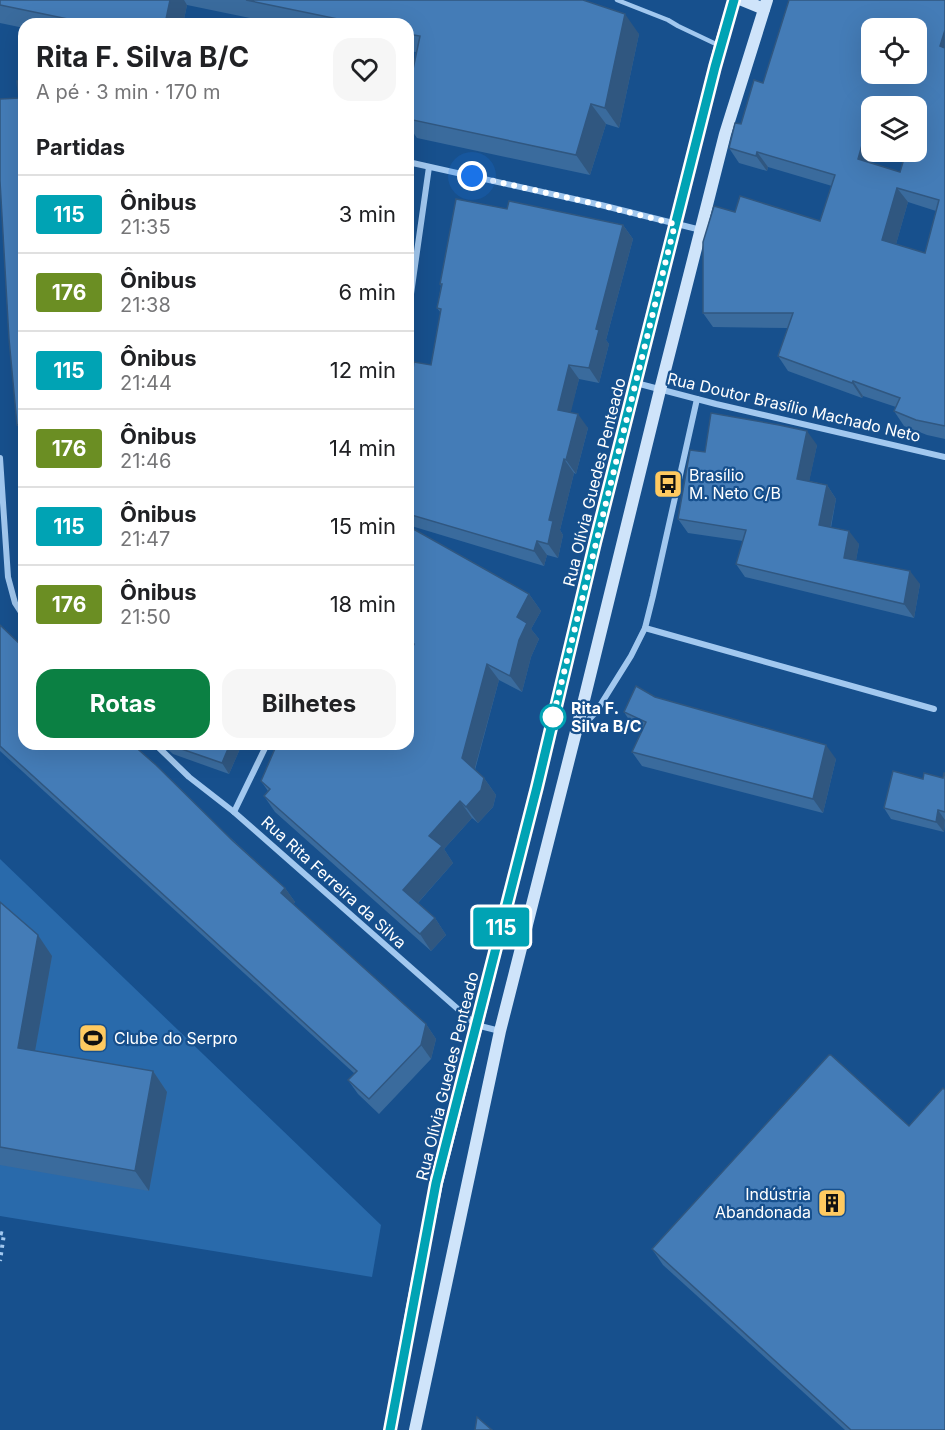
<!DOCTYPE html>
<html lang="pt">
<head>
<meta charset="utf-8">
<style>
  body { margin:0; font-family:Inter,sans-serif; background:#f6f6f6; color:#202124; height:100vh; display:flex; flex-direction:column; font-size:22px; white-space:nowrap }
  * { box-sizing:border-box; margin:0 }
  p { font-size:20px; color:#757577 }
  .icon { flex:none; width:33px; height:33px; fill:none; stroke:currentColor; stroke-width:2; stroke-linecap:round; stroke-linejoin:round }
  .map { position:relative; flex:1; overflow:hidden }
  .details { position:absolute; left:18px; top:18px; width:396px; height:732px; display:flex; flex-direction:column; background:#fff; border-radius:18px; box-shadow:0 6px 24px #0002 }
  .details>* { flex:none }
  .badge { padding:0 12px; border-radius:4px; font-size:21px; line-height:39px }
  .fabs { position:absolute; left:861px; top:18px; display:grid; gap:12px }
  .fabs a { display:grid; place-items:center; width:66px; height:66px; border-radius:12px; background:#fff; box-shadow:0 6px 24px #0002; font-size:30px }
  .you { position:absolute; width:30px; height:30px; margin:-15px; border:4px solid #fff; border-radius:50%; background:#1a73e8; box-shadow:0 0 0 9px #1a73e833 }
  .map>.badge { position:absolute; translate:-50% -50%; box-shadow:0 0 0 3px #fff }
  h2 { padding:0 18px; font-size:22px; line-height:54px }
  .round { display:grid; place-items:center; flex:none; width:63px; height:63px; border-radius:18px; background:#f6f6f6 }
  .overview { display:flex; align-items:center; justify-content:space-between; height:102px; padding:0 18px }
  h1 { font-size:28px; font-weight:700; line-height:45px }
  .cta { display:flex; gap:12px; margin-top:auto; padding:12px 18px }
  .cta a { flex:1; height:69px; border-radius:18px; background:#0b8043; color:#fff; font-size:24px; font-weight:700; line-height:69px; text-align:center }
  .cta a+a { background:#f6f6f6; color:#202124 }
  ul { padding:0; list-style:none }
  li { display:flex; align-items:center; gap:18px; height:78px; padding:0 18px; border-top:2px solid #e0e0e0 }
  li div { flex:1 }
  li b { display:block; font-size:22px }
  li em { font-style:normal }
  li .badge { min-width:66px; font-weight:700; text-align:center }
  .map>svg:first-child { display:block }
</style>
</head>
<body>
<div class="map">
<svg width="945" height="1430" viewBox="0 0 945 1430">
  <rect width="100%" height="100%" fill="#17508d"/>
  <!-- park -->
  <polygon fill="#296aab" points="0,859 381,1225 372,1277 0,1216"/>
  <g fill="none" stroke-linecap="round" stroke-linejoin="round">
    <!-- path -->
    <polyline stroke="#a2c8ef" stroke-width="4" stroke-dasharray="3 4.5" stroke-linecap="butt" points="0,1233 4,1234 0,1261"/>
    <!-- service -->
    <polyline stroke="#a2c8ef" stroke-width="4.5" points="617,0 668,20 678,26 718,45"/>
    <!-- minor -->
    <g stroke="#a2c8ef" stroke-width="6">
      <polyline points="408,162 601,205 701,230"/>
      <polyline points="408,315 429,167"/>
      <polyline points="636,383 716,404 945,457"/>
      <polyline points="0,458 8,577 15,603 24,617"/>
      <polyline points="645,628 934,709"/>
      <polyline points="580,729 596,712 631,656 645,628 653,596 697,399"/>
      <polyline points="155,744 189,777 234,812 476,1025 500,1031"/>
      <polyline points="234,812 267,744"/>
    </g>
    <!-- secondary -->
    <g stroke="#cfe4fa" stroke-width="12">
      <polyline points="742,0 764,9"/>
      <polyline points="390,1430 414,1297 437,1183 537,787 595,543 720,46 734,0"/>
      <polyline points="415,1430 500,1031 584,700 660,390 725,134 767,0"/>
    </g>
  </g>
  <!-- wall -->
  <g fill="#3a6b9d" fill-rule="evenodd">
    <polygon points="0,0 583,0 639,34 619,128 606,124 590,175 417,138 408,125 408,93 416,52 408,51 408,24 279,24 187,5 183,24 24,24 24,28 0,23"/>
    <path d="M945,0V439L927,435L904,426L894,411L896,407L863,396L862,398L788,371L778,356L788,328L713,327L703,313L735,212L820,221L832,186L768,167L767,171L739,163L729,148L763,83ZM872,106H916V152L900,172L871,163L874,152H872ZM908,202L936,211L925,253L896,244Z"/>
    <polygon points="24,80 24,435 17,425 19,98"/>
    <polygon points="507,209 623,225 633,239 606,340 609,344 599,383 579,379 570,413 588,428 576,474 574,473 560,530 563,535 558,558 547,555 544,566 408,525 408,405 431,365 441,313 437,308 441,286 440,284"/>
    <polygon points="817,445 809,481 827,485 836,499 831,528 859,544 856,560 920,584 914,618 745,577 736,564 743,541 688,533 678,519 705,452"/>
    <polygon points="408,526 529,594 541,611 531,629 539,639 531,657 522,692 499,680 475,770 484,778 496,795 493,807 478,823 472,818 444,849 453,863 418,903 435,918 446,935 431,951 275,812 264,796 268,791 261,781 408,744 410,654 408,653"/>
    <polygon points="0,625 15,640 285,888 295,902 293,904 426,1024 436,1039 431,1059 379,1114 358,1094 348,1080 355,1074 0,751"/>
    <polygon points="655,697 836,759 823,813 642,766 632,752 642,730 633,726 624,712"/>
    <polygon points="162,744 242,744 229,774 173,754"/>
    <polygon points="945,773 945,823 944,832 891,819 884,808 923,779 943,778"/>
    <polygon points="0,902 52,956 35,1051 153,1071 167,1092 149,1191 0,1165"/>
    <polygon points="909,1126 945,1430 845,1430 663,1265 652,1249"/>
  </g>
  <!-- shaded-wall -->
  <g fill="#305780">
    <polygon points="170,0 184,0 187,5 183,24 165,24"/>
    <polygon points="625,14 639,34 619,128 605,108"/>
    <polygon points="945,30 945,54 940,46"/>
    <polygon points="591,104 606,124 590,175 576,155"/>
    <polygon points="872,110 872,152 874,152 868,174 858,159"/>
    <polygon points="757,152 768,167 767,171 756,156"/>
    <polygon points="897,188 908,202 893,255 882,240"/>
    <polygon points="623,225 633,239 606,340 609,344 599,383 589,368 596,329"/>
    <polygon points="569,365 579,379 568,424 558,410"/>
    <polygon points="853,381 863,396 862,398 852,383"/>
    <polygon points="578,414 588,428 576,474 566,460"/>
    <polygon points="807,431 817,445 807,492 797,479"/>
    <polygon points="564,459 574,473 560,530 563,535 558,558 548,544 549,520"/>
    <polygon points="827,485 836,499 828,539 819,525"/>
    <polygon points="849,531 859,544 854,572 844,558"/>
    <polygon points="537,541 547,555 544,566 534,551"/>
    <polygon points="910,571 920,584 914,618 904,604"/>
    <polygon points="529,594 541,611 531,629 539,639 531,657 522,692 510,676 517,617"/>
    <polygon points="487,664 499,680 473,775 462,758"/>
    <polygon points="230,744 242,744 229,774 222,763"/>
    <polygon points="826,745 836,759 823,813 813,799"/>
    <polygon points="484,778 496,795 493,807 478,823 466,807"/>
    <polygon points="460,801 472,818 444,849 453,863 415,906 403,890 429,836"/>
    <polygon points="938,810 945,820 944,832 936,822"/>
    <polygon points="285,888 295,902 290,907 281,893"/>
    <polygon points="435,918 446,935 431,951 420,934"/>
    <polygon points="38,935 52,956 32,1068 18,1048"/>
    <polygon points="426,1024 436,1039 431,1059 421,1045"/>
    <polygon points="153,1071 167,1092 149,1191 135,1171"/>
  </g>
  <!-- building -->
  <g fill="#447cb7" stroke="#305780" stroke-width="1.5" fill-rule="evenodd">
    <polygon points="0,0 170,0 165,24 92,24 0,5"/>
    <polygon points="246,0 583,0 625,14 605,108 591,104 576,155 408,119 408,93 420,36 408,34 408,24 362,24"/>
    <path d="M789,0H945V30L940,46L945,48V426L916,420L894,411L900,398L853,381L852,383L778,356L793,313H703V242L714,206L735,212L740,196L820,221L835,175L757,152L756,156L729,148L735,123L741,124L754,80L763,83ZM872,28H916V74H872ZM873,103L884,106H916V152H906L900,172L858,159L872,110V106ZM897,188L939,200L925,253L882,240Z"/>
    <polygon points="24,80 24,424 17,425 9,339 0,181 0,99 19,98 17,81"/>
    <polygon points="456,199 507,209 509,201 623,225 596,329 599,330 589,368 569,365 558,410 578,414 566,460 564,459 549,520 553,521 548,544 537,541 534,551 408,514 408,405 414,362 431,365 441,309 437,308 442,284 440,284"/>
    <polygon points="711,413 779,425 807,431 797,479 827,485 819,525 849,531 844,558 910,571 904,604 736,564 746,530 678,519 690,450 705,452"/>
    <polygon points="408,526 529,594 517,617 527,623 519,640 510,676 487,664 462,758 484,778 481,790 466,807 460,801 429,836 442,846 403,890 435,918 420,934 264,796 270,789 261,781 277,744 408,744 408,658 414,644 408,641"/>
    <polygon points="0,625 24,648 24,744 132,744 156,765 233,841 285,888 281,893 426,1024 421,1045 369,1099 348,1080 357,1071 0,746"/>
    <polygon points="636,686 655,697 826,745 813,799 632,752 646,722 624,712"/>
    <polygon points="167,744 230,744 222,763"/>
    <polygon points="893,771 923,779 924,773 943,778 944,773 945,773 945,812 938,810 936,822 884,808"/>
    <polygon points="0,902 38,935 18,1048 153,1071 135,1171 0,1147"/>
    <polygon points="829,1055 831,1055 909,1126 943,1088 945,1090 945,1430 851,1430 652,1249"/>
    <polygon points="477,1417 492,1430 475,1430"/>
  </g>
  <g fill="none" stroke-linecap="round" stroke-linejoin="round">
    <!-- line casing -->
    <g stroke="#fff" stroke-width="14">
      <polyline id="line" points="390,1430 436,1183 537,787 595,543 715,67 734,0"/>
    </g>
    <!-- line -->
    <use href="#line" stroke="#00a3b4" stroke-width="9"/>
    <!-- walk -->
    <polyline stroke="#fff" stroke-width="6" stroke-dasharray="0 10.8" points="472,176 600,205 675,224 553,717"/>
  </g>
  <!-- icons -->
  <defs>
    <g id="bus-square" transform="scale(1.5)"><rect x="-9" y="-9" width="18" height="18" rx="4" fill="#ffca60" stroke="#17508d"/><path d="M-5-6H5V4H4V6H2V4H-2V6H-4V4H-5ZM-3.5-4V0h7V-4ZM-3.5 1.2v1.5H-2V1.2ZM2 1.2v1.5H3.5V1.2Z" fill="#111"/></g>
    <g id="stadium-square" transform="scale(1.5)"><rect x="-9" y="-9" width="18" height="18" rx="4" fill="#ffca60" stroke="#17508d"/><path d="M0-5a6.5 5 0 1 0 0 10a6.5 5 0 1 0 0-10ZM-3.5-1.8h7v3.6h-7Z" fill="#111"/></g>
    <g id="building-square" transform="scale(1.5)"><rect x="-9" y="-9" width="18" height="18" rx="4" fill="#ffca60" stroke="#17508d"/><path d="M-4-6H4V6H1V3H-1V6H-4ZM-2.5-4.3h1.7v1.8h-1.7ZM.8-4.3h1.7v1.8H.8ZM-2.5-1h1.7V.8h-1.7ZM.8-1h1.7V.8H.8Z" fill="#111"/></g>
  </defs>
  <g fill-rule="evenodd">
    <use href="#bus-square" x="668" y="484"/>
    <use href="#stadium-square" x="93" y="1038"/>
    <use href="#building-square" x="832" y="1203"/>
  </g>
  <!-- markers -->
  <circle fill="#fff" stroke="#00a3b4" stroke-width="3" cx="553" cy="717" r="12"/>
  <g text-anchor="middle" stroke-width="4.5" stroke-linejoin="round" paint-order="stroke">
    <!-- street labels -->
    <g font-size="16" fill="#fff" stroke="#17508d">
      <text transform="translate(794 407) rotate(13)" y="6">Rua Doutor Brasílio Machado Neto</text>
      <text transform="translate(594 482) rotate(-76)" y="6">Rua Olívia Guedes Penteado</text>
      <text transform="translate(334 882) rotate(42)" y="6">Rua Rita Ferreira da Silva</text>
      <text transform="translate(447 1076) rotate(-76)" y="6">Rua Olívia Guedes Penteado</text>
    </g>
    <!-- poi labels -->
    <g font-size="16" fill="#fff" stroke="#17508d" text-anchor="start">
      <text x="689" y="481">Brasílio<tspan x="689" dy="18">M. Neto C/B</tspan></text>
      <text x="114" y="1044">Clube do Serpro</text>
      <text x="811" y="1200" text-anchor="end">Indústria<tspan x="811" dy="18">Abandonada</tspan></text>
    </g>
    <!-- stop labels -->
    <g font-size="16" font-weight="bold" fill="#fff" stroke="#17508d" text-anchor="start">
      <text x="571" y="714">Rita F.<tspan x="571" dy="18">Silva B/C</tspan></text>
    </g>
  </g>
</svg>
<div class="fabs">
<a><svg class="icon" aria-label="locate" viewBox="0 0 24 24"><circle cx="12" cy="12" r="6"/><path d="M12 2v4M12 18v4M2 12h4M18 12h4"/></svg></a>
<a><svg class="icon" aria-label="layers" viewBox="0 0 24 24"><path d="M12 4l9 5-9 5-9-5zM3 14l9 5 9-5"/></svg></a>
</div>
<div class="you" style="left:472px;top:176px"></div>
<b class="badge" style="left:501px;top:927px;background:#00a3b4;color:#fff">115</b>
<section class="details">
<div class="overview"><div><h1>Rita F. Silva B/C</h1><p>A pé · 3 min · 170 m</p></div><a class="round"><svg class="icon" aria-label="heart" viewBox="0 0 24 24"><path d="M12 20l-8-8c-3-5 5-10 8-4 3-6 11-1 8 4z"/></svg></a></div>
<h2>Partidas</h2>
<ul>
<li><span class="badge" style="background:#00a3b4;color:#fff">115</span><div><b>Ônibus</b><p>21:35</p></div><em>3 min</em></li>
<li><span class="badge" style="background:#6b8e23;color:#fff">176</span><div><b>Ônibus</b><p>21:38</p></div><em>6 min</em></li>
<li><span class="badge" style="background:#00a3b4;color:#fff">115</span><div><b>Ônibus</b><p>21:44</p></div><em>12 min</em></li>
<li><span class="badge" style="background:#6b8e23;color:#fff">176</span><div><b>Ônibus</b><p>21:46</p></div><em>14 min</em></li>
<li><span class="badge" style="background:#00a3b4;color:#fff">115</span><div><b>Ônibus</b><p>21:47</p></div><em>15 min</em></li>
<li><span class="badge" style="background:#6b8e23;color:#fff">176</span><div><b>Ônibus</b><p>21:50</p></div><em>18 min</em></li>
</ul>
<div class="cta"><a>Rotas</a><a>Bilhetes</a></div>
</section>
</div>
</body>
</html>
